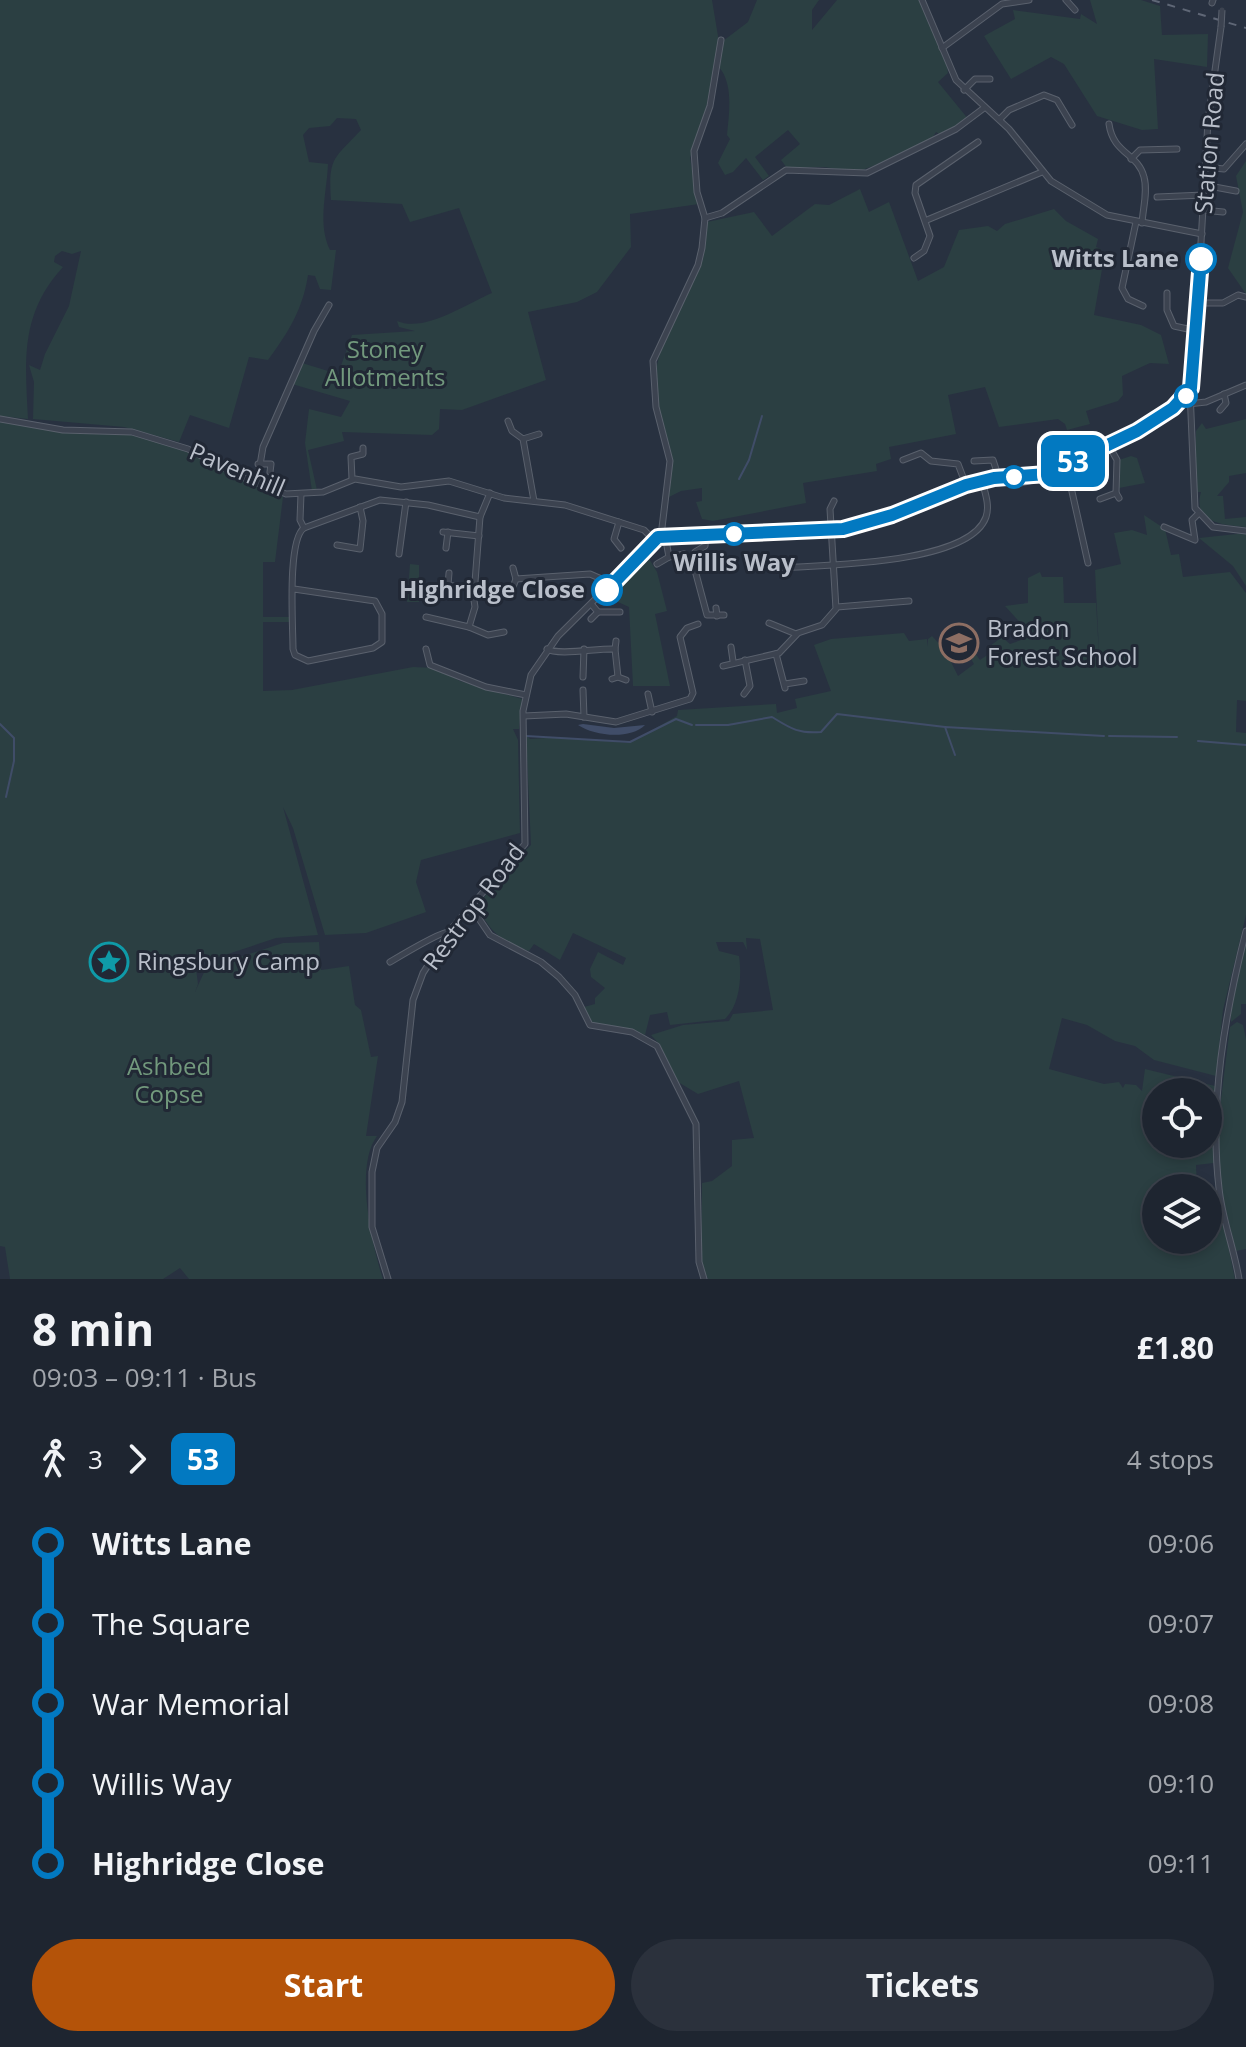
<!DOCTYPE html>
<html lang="en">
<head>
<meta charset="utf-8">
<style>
  body { margin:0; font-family:"Open Sans",sans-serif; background:#2b313c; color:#f1f3f6; height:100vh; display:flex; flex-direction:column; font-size:30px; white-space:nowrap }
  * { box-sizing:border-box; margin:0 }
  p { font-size:26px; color:#a1a5ab }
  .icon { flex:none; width:44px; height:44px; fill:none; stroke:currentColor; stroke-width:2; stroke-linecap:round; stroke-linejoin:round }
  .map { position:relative; height:1279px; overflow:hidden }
  .panel { display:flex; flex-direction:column; background:#1e2530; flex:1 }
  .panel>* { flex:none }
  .badge { padding:0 16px; border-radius:12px; font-size:28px; line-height:52px }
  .buttons { position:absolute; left:1142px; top:1078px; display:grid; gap:16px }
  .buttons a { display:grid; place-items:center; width:80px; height:80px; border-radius:50%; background:#1e2530; box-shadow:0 4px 12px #0003,0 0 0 2px #3c424c; font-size:40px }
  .map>.badge { position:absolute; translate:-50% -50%; box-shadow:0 0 0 4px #fff }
  .legs { display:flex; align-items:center; gap:12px; height:88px; padding:0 32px; font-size:26px }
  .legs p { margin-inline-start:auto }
  .headline { display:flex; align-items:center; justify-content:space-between; height:136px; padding:0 32px }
  h1 { font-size:44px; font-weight:700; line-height:60px }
  .button { display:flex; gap:16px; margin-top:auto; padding:16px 32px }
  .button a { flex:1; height:92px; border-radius:48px; background:#b45309; color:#fff; font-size:32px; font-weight:700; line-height:92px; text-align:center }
  .button a+a { background:#2b313c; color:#f1f3f6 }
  ul { padding:0 32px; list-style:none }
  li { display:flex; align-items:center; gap:28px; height:80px; font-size:30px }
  li i { display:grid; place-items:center; width:12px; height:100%; margin:0 10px; background:currentColor }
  li i::after { content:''; width:20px; height:20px; margin:-10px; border:6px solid; border-radius:50%; background:#1e2530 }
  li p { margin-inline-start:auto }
  li:first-child i { background:linear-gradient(#0000 50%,currentColor 0) }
  li:last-child i { background:linear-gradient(currentColor 50%,#0000 0) }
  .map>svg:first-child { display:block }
</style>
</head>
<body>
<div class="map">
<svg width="1246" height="1279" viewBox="0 0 1246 1279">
  <rect width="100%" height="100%" fill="#283140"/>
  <!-- green -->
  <g fill="#2b3f42" fill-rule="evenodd">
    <path d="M0,0H712L719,42L705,114L690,158L699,204L630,214L631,247L597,292L577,302L528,312L546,380L462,410L440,409L439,429L432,435L342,432L344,441L308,450L317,490L312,491L305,443L309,409L341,417L350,401L292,384L302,363L338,374L352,335L415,331L399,327L397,321C425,333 466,304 492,293L459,208L410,222L402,204L331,200C328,157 334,159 361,130L356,119L337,118L330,126L309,128L303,135L309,162L328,164C327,192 317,224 330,250H336L331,290L320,289L315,276L308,275C303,309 288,333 268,360L249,357L229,428L190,415L179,442L124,427L33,419L34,382L29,365L40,370L45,354L69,306L81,251L72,254L62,251L55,256L54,262L63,267C20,314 25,360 28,419L0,416Z"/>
    <path d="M757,0H819L812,10V30L837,0H919L947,66L948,73L938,82L969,120L939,134L936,132L933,137L894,158L857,172L824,167L787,168L781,160L800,144L788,130L755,157L769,176L763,180L746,158L733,172L725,175L718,163L730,139L727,135C729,113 734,83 718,66L723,41L748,22Z"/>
    <polygon points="1090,0 1141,0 1160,6 1162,35 1208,34 1207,67 1154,59 1158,129 1142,130 1097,116 1064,64 1051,57 1011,79 984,36 1015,19 1013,10 1080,19 1081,14 1097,24"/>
    <polygon points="1246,161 1246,294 1228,268 1243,212 1236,176"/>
    <polygon points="860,189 869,212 889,202 918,281 944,267 959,230 988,226 997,231 1005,224 1054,209 1066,221 1098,239 1096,247 1101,249 1099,256 1104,258 1094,315 1141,325 1161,335 1169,364 1150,363 1122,376 1123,395 1118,401 1086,411 1090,424 1067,430 1065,424 1058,419 999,427 985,387 948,395 956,434 889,447 891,459 876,464 877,471 803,483 806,503 713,521 702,519 696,502 702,501 702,488 681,491 665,499 672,459 659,408 656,370 662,343 703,259 707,222 754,212 772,236 815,204 829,205"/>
    <path d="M1246,419V473L1229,476V482L1217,496H1223L1225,519L1246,517V527C1223,525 1192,523 1201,492H1194L1196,431L1202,423L1206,429Z"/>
    <path d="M0,422L72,433L123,432L182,449L245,482L283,497L275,562H263V617H290V622H263V691L292,690L413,667L436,668L460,681L522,699L519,729H513L518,740L520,833L421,860L416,882L426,912L366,933L325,935L293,828L283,807L318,935L276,938L207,961H195L198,984L195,992L206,968L283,943L319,942L321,970L349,966L355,1005L361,1010L371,1057L378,1056L366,1136H377C354,1167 372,1245 383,1279H189L180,1268L163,1279H10L5,1247L0,1246Z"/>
    <polygon points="1131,456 1137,458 1145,483 1119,488 1119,460"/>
    <path d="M1144,515L1165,529L1171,555L1179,554L1183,577L1230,572L1246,593V701L1237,700L1236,732L1246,733V915L1223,1010L1216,1076L1154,1060L1135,1046L1115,1041L1087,1025L1062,1018L1049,1069L1104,1084L1119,1082L1123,1088L1125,1084L1136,1085L1142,1091L1145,1069L1215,1086L1214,1163L1196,1165L1197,1188H1156V1240H1208V1223L1224,1226L1235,1279H708L701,1263L702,1183L712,1181L732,1166V1140L754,1138L739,1081L698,1094L678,1082L660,1045L651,1035L683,1025L729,1021L733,1014L773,1010L760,939L746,938L747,950L743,942H716L719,951L739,956C742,976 740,1005 725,1019L670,1025L667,1012L650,1015L645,1035L623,1027L593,1024L584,1007L595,1004V998L605,988L591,977L590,969L598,952L623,965L626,958L573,933L560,960L534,944L529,951C501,942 491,932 477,907L501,874L531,845L526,735L530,739L560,737L629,743L677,716L678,710L776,704L777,713L797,708L795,699L831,691L814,645L831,639L904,633L909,641L927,639V647L928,639L932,636L945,650L958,676L974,664L970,657L975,653L980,660L993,651L990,646L1002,637L1010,644L1024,639L1025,628L1005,606L1028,603V578L1040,572L1042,577H1063L1064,603H1096L1100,672L1095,570L1121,564L1114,533L1132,530L1147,535ZM1156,1092H1208V1144H1156Z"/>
    <polygon points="1246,533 1246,586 1233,566 1199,538"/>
    <polygon points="645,552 657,572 667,611 655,614 670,686 633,686 629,607 605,596"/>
    <polygon points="410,564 419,565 419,602 407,602"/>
    <polygon points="1246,941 1246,1004 1241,1004 1241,1014 1231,1022 1231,1003"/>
    <polygon points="1237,1022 1243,1025 1246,1039 1246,1249 1236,1251 1219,1183 1219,1115 1230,1027"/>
  </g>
  <!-- water -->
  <path fill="#404d68" d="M583,724L614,728L645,725C630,740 594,736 578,725Z"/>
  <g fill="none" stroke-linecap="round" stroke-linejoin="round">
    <!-- stream -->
    <g stroke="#404d68" stroke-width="2">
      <polyline points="739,479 749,460 762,416"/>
      <polyline points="0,724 14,738 14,761 6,797"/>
      <path d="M696,725H728L772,717C790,728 798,734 821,732L837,714L945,727"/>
      <polyline points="526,736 630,742 676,719 692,725"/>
      <polyline points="1109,736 1177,737"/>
      <polyline points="1198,741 1246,745"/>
      <polyline points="955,755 945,727 1104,736"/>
    </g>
    <!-- minor casing -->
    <g stroke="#5a616d" stroke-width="7">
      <g id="minor">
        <polyline points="922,0 956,80 1009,129 1051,181 1107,215 1202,234"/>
        <polyline points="1066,0 1075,10"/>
        <polyline points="1212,3 1213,0"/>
        <polyline points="942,48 1002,4 1029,0"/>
        <polyline points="964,90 975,79 990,79"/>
        <polyline points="1000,119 1009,110 1044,95 1057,100 1072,125"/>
        <path d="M1109,124C1113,154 1138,153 1144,177C1148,191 1143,208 1142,223"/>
        <polyline points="1131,159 1140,150 1177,149"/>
        <polyline points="1205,167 1224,169 1246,144"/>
        <polyline points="1204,185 1236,191"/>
        <polyline points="1157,197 1204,195"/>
        <polyline points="1203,210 1223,212"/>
        <polyline points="705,218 722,213 786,170 867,173 956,129 984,108"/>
        <polyline points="927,220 1042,172"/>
        <polyline points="1136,222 1122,288 1128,299 1143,306"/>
        <polyline points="914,258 924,251 930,236 915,193 916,185 978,142"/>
        <polyline points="1167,293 1167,310 1174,326 1197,331"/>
        <polyline points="1198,303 1223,303 1238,295 1246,297"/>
        <polyline points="1190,391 1195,508 1213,527 1246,531"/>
        <polyline points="1179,405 1206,402 1246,385"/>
        <polyline points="1220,410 1226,403 1224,394"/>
        <polyline points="0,419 63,430 132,432 188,449 239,476 286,494 323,492 355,479 401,487 449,481 504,498 565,505 644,530 653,539"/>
        <polyline points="508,421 512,431 523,439 534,501"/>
        <polyline points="523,439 539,434"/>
        <polyline points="1108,444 1117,460 1116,493"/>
        <polyline points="903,460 921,453 931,461 958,464 966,485"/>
        <polyline points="974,461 993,460 999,478"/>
        <polyline points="258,464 271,464 270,472"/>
        <polyline points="1066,465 1088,563"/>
        <polyline points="1010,478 1016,484 1067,472"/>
        <polyline points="352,479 351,457 363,454 363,448"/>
        <polyline points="257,483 263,447 314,331 329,305"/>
        <polyline points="301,494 300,520 304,528 380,500 428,505 480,517 490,493"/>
        <polyline points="1100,499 1116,493 1119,498"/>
        <polyline points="619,522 614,539 621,548"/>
        <polyline points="1164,527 1195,540 1192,520 1198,514"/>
        <polyline points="443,532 479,536"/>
        <polyline points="706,534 705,546 695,552 692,559 707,615 724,615"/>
        <polyline points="665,535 669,557 684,554"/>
        <polyline points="661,536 670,461 656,407 653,361 698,265 702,248 705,218 697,192 694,151 710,106 721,40"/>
        <polyline points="337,545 360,549 363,521 360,507"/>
        <polyline points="446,548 448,532"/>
        <polyline points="399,554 406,502"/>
        <polyline points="657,564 669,557"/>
        <polyline points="513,568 516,579 590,574 613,584"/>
        <path d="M778,568C821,565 969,565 986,517C990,505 985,493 982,481"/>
        <polyline points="449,573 448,585 467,588 475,582 480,517"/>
        <polyline points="513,587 516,579"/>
        <path d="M294,589L375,601L382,614V642L373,648L308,661L295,655L293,649C293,626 287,540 304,528"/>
        <polyline points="592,605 598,612 620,612"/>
        <polyline points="837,607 909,601"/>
        <polyline points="716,608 717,616"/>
        <polyline points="426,617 469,627 475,607 472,586"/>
        <polyline points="591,619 598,612"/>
        <polyline points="769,623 796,634"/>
        <polyline points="469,627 488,635 504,632"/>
        <polyline points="731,647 733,661"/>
        <polyline points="426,649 430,665 486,687 526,695"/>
        <path d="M547,649C558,656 598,648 615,649L618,677"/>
        <polyline points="615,649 616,641"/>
        <polyline points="776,654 785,688"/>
        <polyline points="723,666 779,653 798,633 822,625 836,609 830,509 834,501"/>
        <polyline points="583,677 584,649"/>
        <polyline points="612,679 618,677 626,680"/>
        <polyline points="785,684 804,681"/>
        <polyline points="583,690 584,717"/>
        <polyline points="648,694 652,712"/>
        <polyline points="744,694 750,686 745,660"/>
        <polyline points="524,716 566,714 616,722 690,699 693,693 680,637 687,628 698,624"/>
        <polyline points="471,907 490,935 541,962 559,977 575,995 590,1025 632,1032 657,1046 696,1124 699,1262 704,1279"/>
        <path d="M390,962C400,956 442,931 449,932"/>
        <polyline points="388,1279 372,1227 372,1172 377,1148 395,1122 402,1102 413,1000 423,973 452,928 525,844 523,711 531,675 558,636 658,537 843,529 892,515 966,485 994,478 1047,474 1166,414 1189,393 1193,381 1208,121 1221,27"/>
        <path d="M1239,1279C1234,1248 1222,1219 1219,1188C1209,1103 1225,1013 1246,931"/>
      </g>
    </g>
    <!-- minor -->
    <use href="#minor" stroke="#3c4350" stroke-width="5"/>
    <!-- rail -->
    <polyline stroke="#5f6776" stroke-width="2" stroke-dasharray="8 8" stroke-linecap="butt" points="1152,0 1246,28"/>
    <!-- minor-bridge casing -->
    <g stroke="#5a616d" stroke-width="7" stroke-linecap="butt">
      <polyline id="minor-bridge" points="1221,27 1222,10"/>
    </g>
    <!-- minor-bridge -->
    <use href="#minor-bridge" stroke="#3c4350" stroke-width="5"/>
  </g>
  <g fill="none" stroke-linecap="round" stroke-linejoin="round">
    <!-- line-1 casing -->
    <g stroke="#fff" stroke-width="18">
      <polyline id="line-1" points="607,590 658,537 843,529 892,515 966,485 994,478 1047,474 1137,431 1173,408 1191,388 1201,259"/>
    </g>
    <!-- line-1 -->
    <use href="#line-1" stroke="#0279c1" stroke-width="12"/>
  </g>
  <!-- icons -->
  <defs>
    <g id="school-ring" transform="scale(2)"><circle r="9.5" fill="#212835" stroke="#8d6e63" stroke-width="1.5"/><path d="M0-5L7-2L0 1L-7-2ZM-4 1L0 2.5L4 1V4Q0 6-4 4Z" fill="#8d6e63"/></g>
    <g id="sight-ring" transform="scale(2)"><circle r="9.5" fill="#212835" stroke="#0f9aa8" stroke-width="1.5"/><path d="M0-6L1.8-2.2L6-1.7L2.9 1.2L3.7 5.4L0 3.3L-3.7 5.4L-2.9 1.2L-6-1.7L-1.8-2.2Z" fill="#0f9aa8"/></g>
  </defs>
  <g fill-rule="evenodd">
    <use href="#school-ring" x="959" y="643"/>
    <use href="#sight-ring" x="109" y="962"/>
  </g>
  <!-- markers -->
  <g fill="#fff" stroke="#0279c1" stroke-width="4">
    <circle cx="1201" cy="259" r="14"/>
    <circle cx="1186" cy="396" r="10"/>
    <circle cx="1014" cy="477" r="10"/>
    <circle cx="734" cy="534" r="10"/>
    <circle cx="607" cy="590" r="14"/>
  </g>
  <g text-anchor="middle" stroke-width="6" stroke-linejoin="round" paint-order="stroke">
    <!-- street labels -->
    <g font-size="24" fill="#b9bfca" stroke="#212835">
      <text transform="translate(1210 143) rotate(-85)" y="8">Station Road</text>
      <text transform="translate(237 470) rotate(23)" y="8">Pavenhill</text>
      <text transform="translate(474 907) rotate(-53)" y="8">Restrop Road</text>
    </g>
    <!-- stop labels -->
    <g font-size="24" font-weight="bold" fill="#b9bfca" stroke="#212835" text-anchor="end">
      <text x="1179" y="267">Witts Lane</text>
      <text x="734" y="571" text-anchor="middle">Willis Way</text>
      <text x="585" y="598">Highridge Close</text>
    </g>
    <!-- park labels -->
    <g font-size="24" fill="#72997d" stroke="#212835">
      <text x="385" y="358">Stoney<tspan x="385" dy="28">Allotments</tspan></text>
      <text x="169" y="1075">Ashbed<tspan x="169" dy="28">Copse</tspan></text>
    </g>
    <!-- poi labels -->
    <g font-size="24" fill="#b9bfca" stroke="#212835" text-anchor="start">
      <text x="987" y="637">Bradon<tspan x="987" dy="28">Forest School</tspan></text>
      <text x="137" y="970">Ringsbury Camp</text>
    </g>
  </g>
</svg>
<div class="buttons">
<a><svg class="icon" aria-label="locate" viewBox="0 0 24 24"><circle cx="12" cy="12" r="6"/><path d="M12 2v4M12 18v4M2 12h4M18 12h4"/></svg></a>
<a><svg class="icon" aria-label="layers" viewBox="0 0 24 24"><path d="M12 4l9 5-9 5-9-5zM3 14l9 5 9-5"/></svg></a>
</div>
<b class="badge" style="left:1073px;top:461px;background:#0279c1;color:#fff">53</b>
</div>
<section class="panel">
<div class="headline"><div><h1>8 min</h1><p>09:03 – 09:11 · Bus</p></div><b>£1.80</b></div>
<div class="legs"><svg class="icon" aria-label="walk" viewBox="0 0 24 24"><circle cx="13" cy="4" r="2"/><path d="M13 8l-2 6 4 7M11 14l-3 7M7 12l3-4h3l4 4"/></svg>3<svg class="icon" aria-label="forward" viewBox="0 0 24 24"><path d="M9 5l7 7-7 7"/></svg><b class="badge" style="background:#0279c1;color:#fff">53</b><p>4 stops</p></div>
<ul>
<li><i style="color:#0279c1"></i><b>Witts Lane</b><p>09:06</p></li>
<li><i style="color:#0279c1"></i><span>The Square</span><p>09:07</p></li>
<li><i style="color:#0279c1"></i><span>War Memorial</span><p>09:08</p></li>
<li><i style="color:#0279c1"></i><span>Willis Way</span><p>09:10</p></li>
<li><i style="color:#0279c1"></i><b>Highridge Close</b><p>09:11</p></li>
</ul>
<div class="button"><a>Start</a><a>Tickets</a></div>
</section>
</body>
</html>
